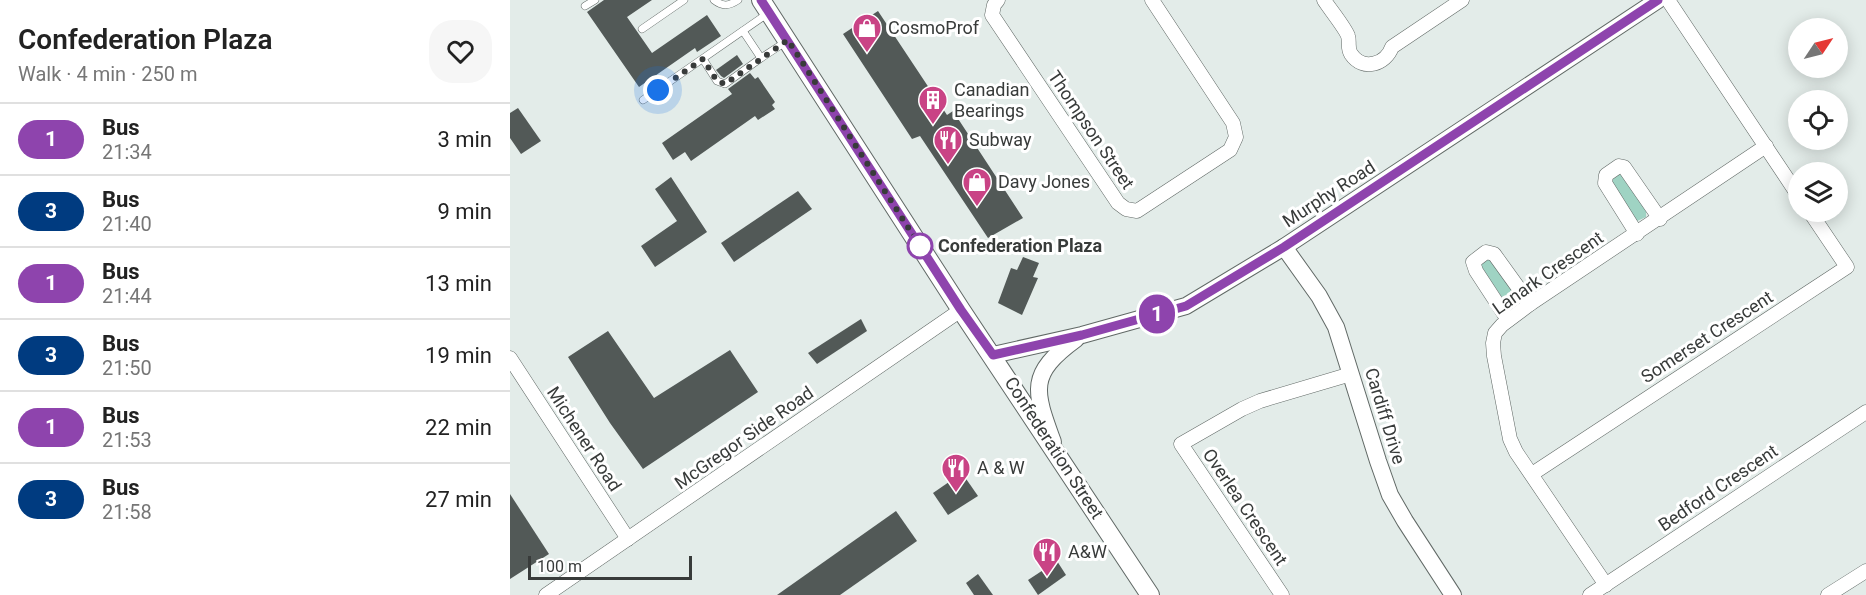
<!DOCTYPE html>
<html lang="en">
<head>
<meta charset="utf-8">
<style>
  body { margin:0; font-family:Roboto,sans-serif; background:#f6f6f6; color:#222; height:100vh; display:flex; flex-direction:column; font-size:22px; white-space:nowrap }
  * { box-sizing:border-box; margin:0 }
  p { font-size:20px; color:#767676 }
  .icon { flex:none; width:33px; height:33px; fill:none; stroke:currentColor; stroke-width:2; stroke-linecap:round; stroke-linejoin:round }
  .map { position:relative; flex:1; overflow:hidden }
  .drawer { display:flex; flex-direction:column; background:#fff; width:510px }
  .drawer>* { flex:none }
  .badge { padding:0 12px; border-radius:20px; font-size:21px; line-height:39px }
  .needle { width:39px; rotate:55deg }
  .controls { position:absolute; left:1278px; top:18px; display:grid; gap:12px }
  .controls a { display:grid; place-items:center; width:60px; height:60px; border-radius:50%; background:#fff; box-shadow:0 3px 15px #0003; font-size:30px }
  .scale { position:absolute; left:18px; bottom:15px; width:164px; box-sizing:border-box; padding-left:6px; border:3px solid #383b3a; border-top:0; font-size:16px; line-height:21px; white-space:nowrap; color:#383b3a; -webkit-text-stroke:4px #fff; paint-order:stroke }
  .you { position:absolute; width:30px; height:30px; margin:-15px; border:4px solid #fff; border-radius:50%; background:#1a73e8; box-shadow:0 0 0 9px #1a73e833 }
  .map>.badge { position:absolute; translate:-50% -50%; box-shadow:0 0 0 3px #fff }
  .round { display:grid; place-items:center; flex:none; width:63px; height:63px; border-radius:24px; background:#f6f6f6 }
  .headline { display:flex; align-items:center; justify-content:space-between; height:102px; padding:0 18px }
  h1 { font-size:28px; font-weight:600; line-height:45px }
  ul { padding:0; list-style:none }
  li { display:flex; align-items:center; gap:18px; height:72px; padding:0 18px; border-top:2px solid #e0e0e0 }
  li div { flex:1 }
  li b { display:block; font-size:22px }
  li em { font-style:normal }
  li .badge { min-width:66px; font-weight:700; text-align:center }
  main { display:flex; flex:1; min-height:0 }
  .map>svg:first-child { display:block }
</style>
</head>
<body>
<main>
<section class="drawer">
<div class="headline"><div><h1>Confederation Plaza</h1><p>Walk · 4 min · 250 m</p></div><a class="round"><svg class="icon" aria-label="heart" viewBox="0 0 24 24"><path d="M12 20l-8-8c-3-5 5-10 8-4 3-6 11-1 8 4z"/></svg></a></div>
<ul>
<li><span class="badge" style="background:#8e44ad;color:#fff">1</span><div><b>Bus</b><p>21:34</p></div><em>3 min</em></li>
<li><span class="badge" style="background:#003b80;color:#fff">3</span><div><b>Bus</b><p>21:40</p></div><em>9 min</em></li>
<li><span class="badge" style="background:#8e44ad;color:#fff">1</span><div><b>Bus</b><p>21:44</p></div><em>13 min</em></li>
<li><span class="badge" style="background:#003b80;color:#fff">3</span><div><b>Bus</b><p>21:50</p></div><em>19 min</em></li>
<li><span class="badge" style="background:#8e44ad;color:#fff">1</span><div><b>Bus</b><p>21:53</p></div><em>22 min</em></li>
<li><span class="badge" style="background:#003b80;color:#fff">3</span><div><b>Bus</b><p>21:58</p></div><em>27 min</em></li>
</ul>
</section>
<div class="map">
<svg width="1356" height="595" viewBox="0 0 1356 595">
  <rect width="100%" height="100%" fill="#e3ece9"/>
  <!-- green -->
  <g fill="#9fd3c3">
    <polygon points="1108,173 1113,176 1136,211 1136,217 1127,221 1100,180"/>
    <polygon points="979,257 1008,297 1008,302 1002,306 997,305 971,266 972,263"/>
  </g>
  <!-- building -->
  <g fill="#525957">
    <polygon points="94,0 142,0 117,17 142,53 197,15 211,36 187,52 185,48 129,87 77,12"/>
    <polygon points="368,11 437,115 443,111 513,218 478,238 410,136 402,139 333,34"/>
    <polygon points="227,55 233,64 214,78 211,76 206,70"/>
    <polygon points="240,73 245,79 248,77 265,102 262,105 265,109 248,120 245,116 181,161 175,152 163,160 152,143 222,94 218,89"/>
    <polygon points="8,108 31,141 11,154 0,138 0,113"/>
    <polygon points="161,177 197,232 145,267 131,246 167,221 145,189"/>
    <polygon points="288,191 302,209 224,262 211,243"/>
    <polygon points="513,257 529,263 523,277 528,278 512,315 488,303 501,268 507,270"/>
    <polygon points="351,319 357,331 307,364 298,353"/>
    <polygon points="98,331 144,398 220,350 248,392 133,469 100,423 58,357"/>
    <polygon points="452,473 468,496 438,515 423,493"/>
    <polygon points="0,494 39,554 0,579"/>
    <polygon points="386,511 407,541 330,595 267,595"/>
    <polygon points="547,561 556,575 528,595 518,580"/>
    <polygon points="468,574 483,595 464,595 456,583"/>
  </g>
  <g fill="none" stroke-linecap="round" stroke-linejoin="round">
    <!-- service casing -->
    <g stroke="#616966" stroke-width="8">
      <g id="service">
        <path d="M204,0C213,7 219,6 228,0"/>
        <polyline points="75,6 85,0"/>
        <polyline points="132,29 174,0"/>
        <polyline points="233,31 251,58 277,41"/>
        <polyline points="193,59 207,81 215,84 251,58"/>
        <polyline points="133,100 257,14"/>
      </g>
    </g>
    <!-- minor casing -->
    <g stroke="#616966" stroke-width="15">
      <g id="minor">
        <polyline points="488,0 484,5 482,15 608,203 616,209 627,211 720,150 726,137 723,123 642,0"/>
        <path d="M814,0C819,8 836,29 838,36C840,42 837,48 841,54C853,72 876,64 882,47L952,0"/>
        <polyline points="1158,0 1288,195"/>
        <polyline points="1127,234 1095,183 1096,175 1109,166 1114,167 1150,219"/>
        <polyline points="998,320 966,271 963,262 976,252 984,254 1020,304"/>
        <polyline points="0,358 118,539"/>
        <polyline points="1022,474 1337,267 1300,212"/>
        <polyline points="1096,585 1006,452 1000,439 984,356 983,343 985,333 992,325 1020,304 1256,146"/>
        <polyline points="36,595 451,310"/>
        <polyline points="772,595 671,444 732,409 750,401 841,374"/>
        <polyline points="1080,595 1356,412"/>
        <polyline points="1318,595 1356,571"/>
      </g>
    </g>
    <!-- tertiary casing -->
    <g stroke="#616966" stroke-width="18">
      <g id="tertiary">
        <polyline points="774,247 809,296 826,327 868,461 880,495 895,521 943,595"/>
        <polyline points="483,355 572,335 676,306 774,247 1148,0"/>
        <path d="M543,442C524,390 518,374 566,339"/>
      </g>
    </g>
    <!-- secondary casing -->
    <g stroke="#616966" stroke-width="20">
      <polyline id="secondary" points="251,0 451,310 640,595"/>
    </g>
    <!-- service -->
    <use href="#service" stroke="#fff" stroke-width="7"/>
    <!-- minor -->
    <use href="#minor" stroke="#fff" stroke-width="14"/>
    <!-- tertiary -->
    <use href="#tertiary" stroke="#fff" stroke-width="16"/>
    <!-- secondary -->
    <use href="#secondary" stroke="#fff" stroke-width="18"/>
  </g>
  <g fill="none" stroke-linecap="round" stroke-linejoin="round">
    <!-- line casing -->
    <g stroke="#fff" stroke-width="14">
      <polyline id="line" points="251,0 451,310 483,355 572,335 676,306 774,247 1148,0"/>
    </g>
    <!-- line -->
    <use href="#line" stroke="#8e44ad" stroke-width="9"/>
    <!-- walk -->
    <polyline stroke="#383b3a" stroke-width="6" stroke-dasharray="0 10.8" points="148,90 193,59 207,81 215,84 278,40 410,246"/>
  </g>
  <!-- icons -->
  <defs>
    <g id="shop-pin" transform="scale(1.5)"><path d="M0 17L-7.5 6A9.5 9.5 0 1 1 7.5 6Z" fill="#c94385" stroke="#fff"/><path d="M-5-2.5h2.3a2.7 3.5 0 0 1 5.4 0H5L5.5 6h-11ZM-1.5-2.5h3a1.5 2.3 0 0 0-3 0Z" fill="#fff"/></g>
    <g id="building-pin" transform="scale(1.5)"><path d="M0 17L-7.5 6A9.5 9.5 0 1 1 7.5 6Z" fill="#c94385" stroke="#fff"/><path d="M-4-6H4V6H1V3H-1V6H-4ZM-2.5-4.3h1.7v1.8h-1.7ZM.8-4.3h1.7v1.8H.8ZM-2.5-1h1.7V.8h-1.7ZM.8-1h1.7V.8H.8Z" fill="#fff"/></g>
    <g id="restaurant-pin" transform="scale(1.5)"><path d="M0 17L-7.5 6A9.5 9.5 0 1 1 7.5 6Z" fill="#c94385" stroke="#fff"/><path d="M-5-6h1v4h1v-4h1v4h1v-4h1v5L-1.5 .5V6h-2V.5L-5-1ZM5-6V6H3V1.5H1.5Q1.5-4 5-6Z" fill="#fff"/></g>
  </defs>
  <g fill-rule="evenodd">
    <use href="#shop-pin" x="357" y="28"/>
    <use href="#building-pin" x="423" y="100"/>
    <use href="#restaurant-pin" x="438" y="140"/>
    <use href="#shop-pin" x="467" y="182"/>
    <use href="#restaurant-pin" x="446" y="468"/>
    <use href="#restaurant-pin" x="537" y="552"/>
  </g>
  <!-- markers -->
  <circle fill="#fff" stroke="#8e44ad" stroke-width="3" cx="410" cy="246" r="12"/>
  <g text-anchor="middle" stroke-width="6" stroke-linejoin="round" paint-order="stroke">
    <!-- poi labels -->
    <g font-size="18" fill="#383b3a" stroke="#fff" text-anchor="start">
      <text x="378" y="34">CosmoProf</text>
      <text x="444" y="96">Canadian<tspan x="444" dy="21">Bearings</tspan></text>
      <text x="459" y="146">Subway</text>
      <text x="488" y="188">Davy Jones</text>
      <text x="467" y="474">A &amp; W</text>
      <text x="558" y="558">A&amp;W</text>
    </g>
    <!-- street labels -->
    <g font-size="18" fill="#383b3a" stroke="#fff">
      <text transform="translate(581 130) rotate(56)" y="6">Thompson Street</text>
      <text transform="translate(819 194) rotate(-33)" y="6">Murphy Road</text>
      <text transform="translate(1038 273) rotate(-35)" y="6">Lanark Crescent</text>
      <text transform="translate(1197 337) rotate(-33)" y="6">Somerset Crescent</text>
      <text transform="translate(875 416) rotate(73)" y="6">Cardiff Drive</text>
      <text transform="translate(234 438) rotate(-35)" y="6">McGregor Side Road</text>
      <text transform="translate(74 439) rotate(57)" y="6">Michener Road</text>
      <text transform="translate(544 448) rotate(57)" y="6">Confederation Street</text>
      <text transform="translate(1208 488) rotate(-34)" y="6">Bedford Crescent</text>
      <text transform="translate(735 507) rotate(56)" y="6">Overlea Crescent</text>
    </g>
    <!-- stop labels -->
    <g font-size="18" font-weight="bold" fill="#383b3a" stroke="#fff" text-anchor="start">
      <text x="428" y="252">Confederation Plaza</text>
    </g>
  </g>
</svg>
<div class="controls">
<a><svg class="needle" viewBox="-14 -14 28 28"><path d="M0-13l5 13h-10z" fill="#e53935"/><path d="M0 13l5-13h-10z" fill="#767676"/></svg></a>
<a><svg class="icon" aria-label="locate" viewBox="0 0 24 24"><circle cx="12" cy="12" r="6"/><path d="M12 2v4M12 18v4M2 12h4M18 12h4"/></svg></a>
<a><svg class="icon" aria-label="layers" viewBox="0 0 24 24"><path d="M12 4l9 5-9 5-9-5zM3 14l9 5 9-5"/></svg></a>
</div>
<div class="scale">100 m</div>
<div class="you" style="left:148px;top:90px"></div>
<b class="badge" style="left:647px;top:314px;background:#8e44ad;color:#fff">1</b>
</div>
</main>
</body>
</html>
